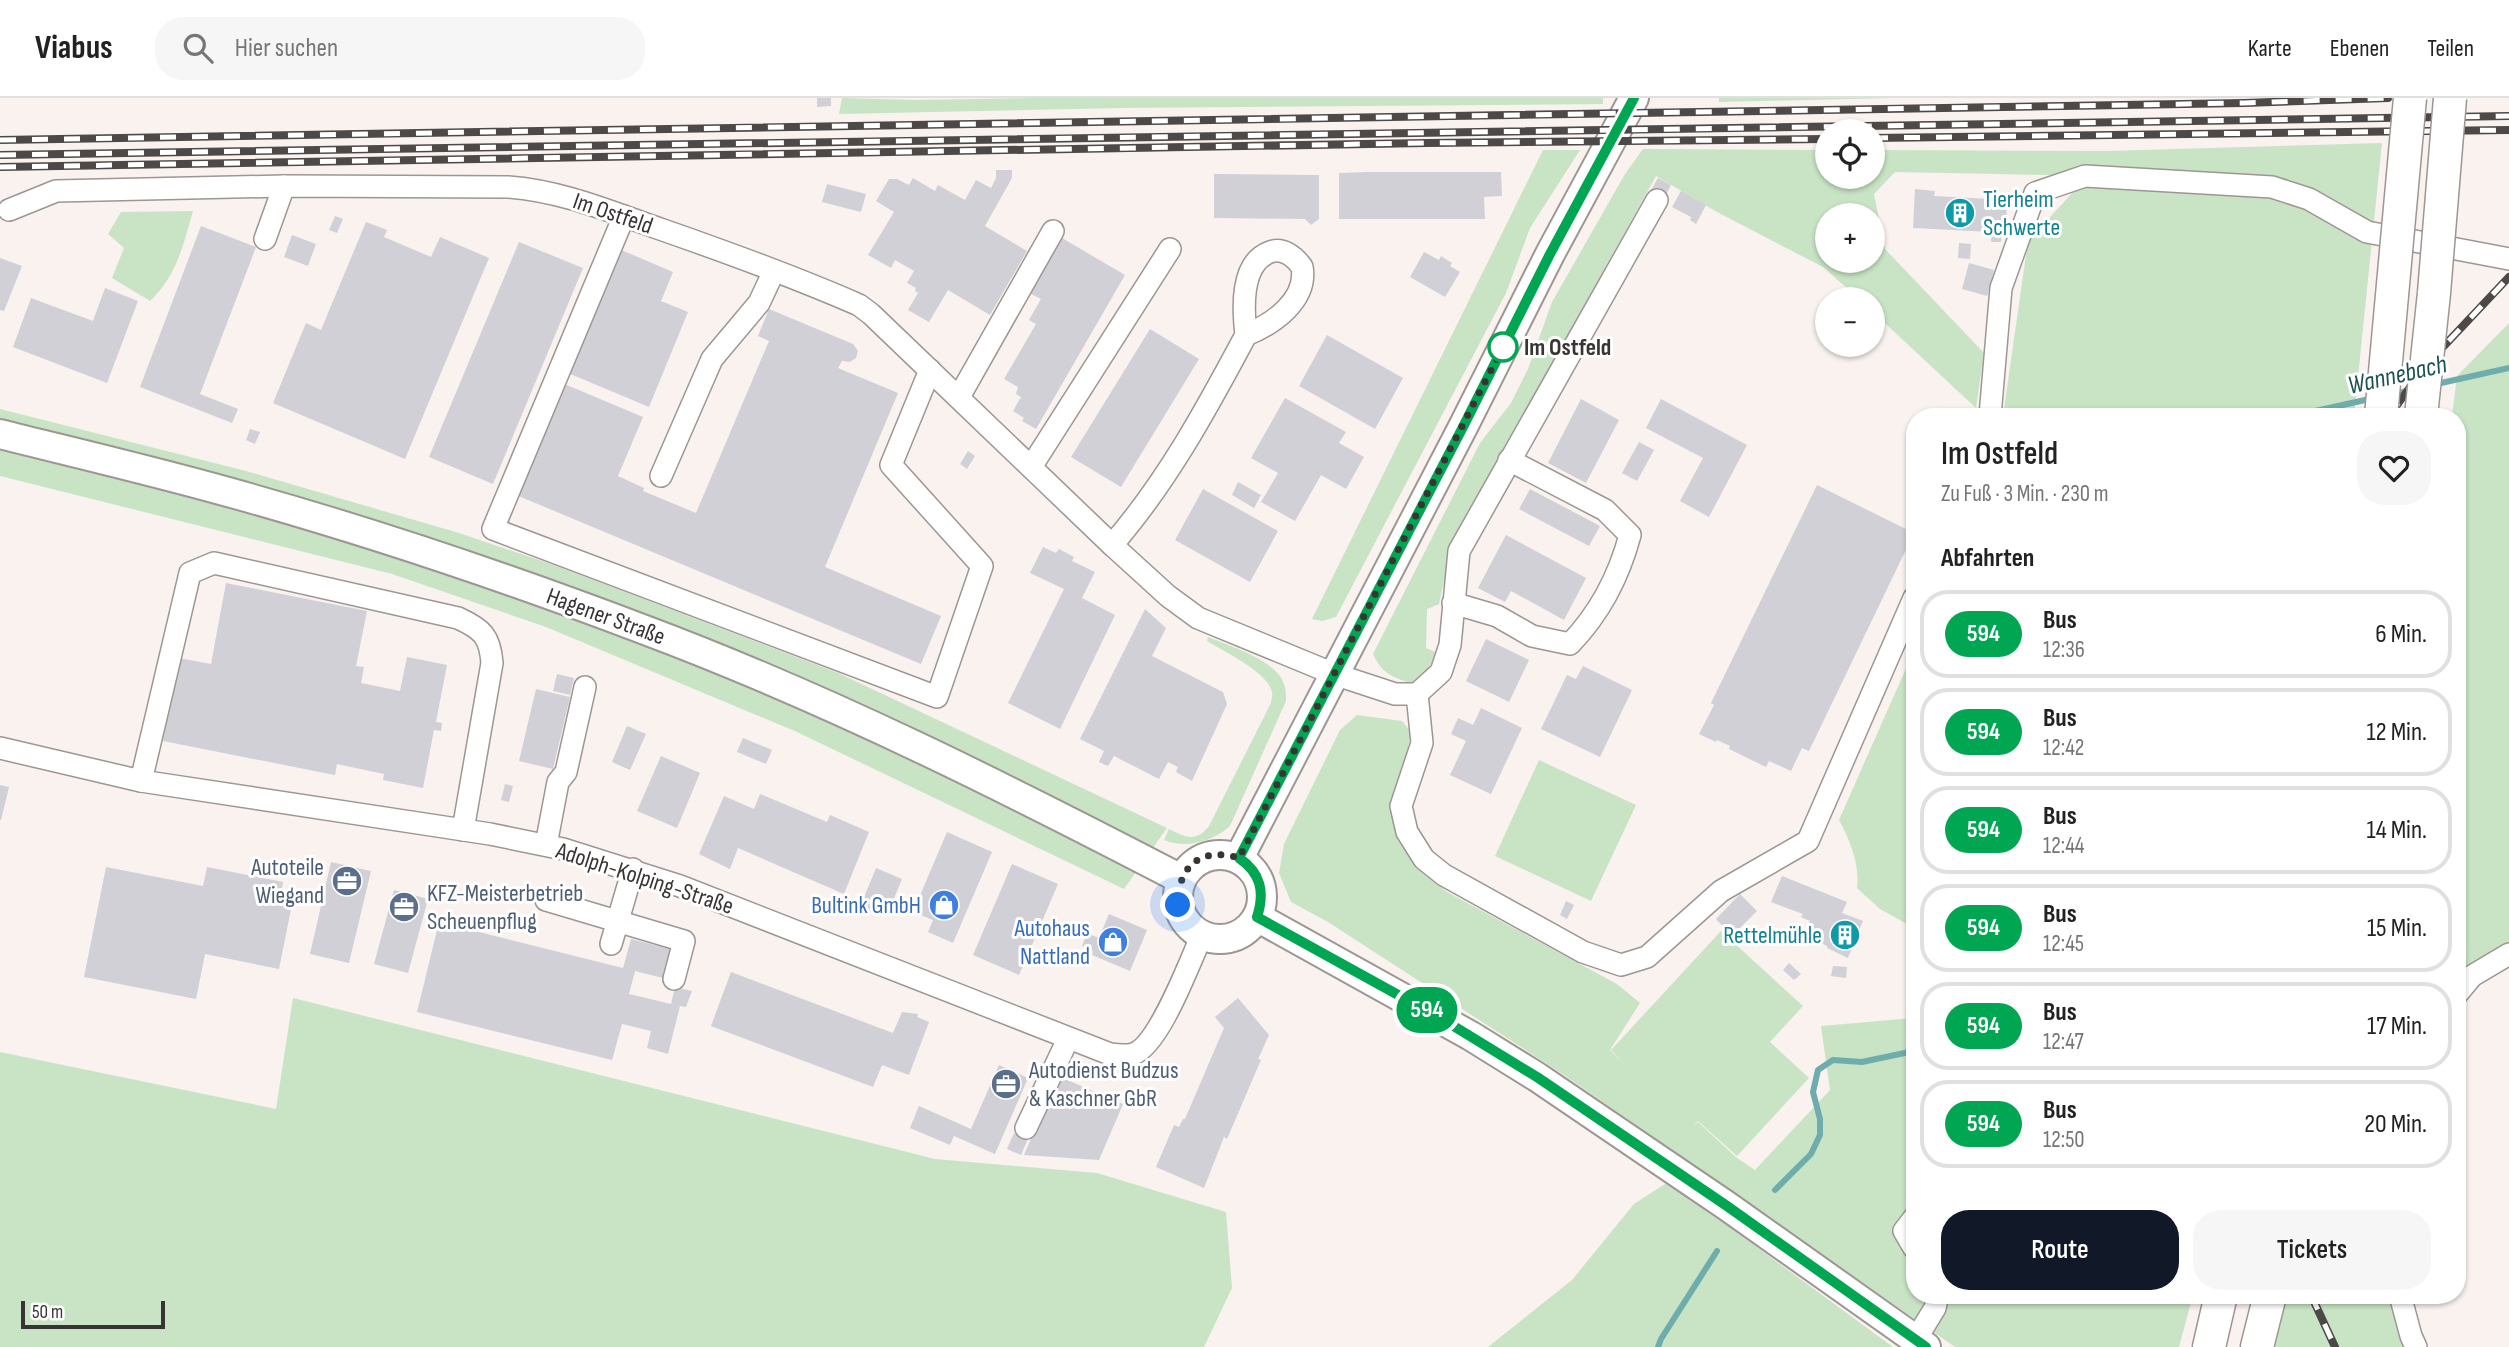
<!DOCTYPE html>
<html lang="de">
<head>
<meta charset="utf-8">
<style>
  body { margin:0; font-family:"Sofia Sans Condensed",sans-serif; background:#f6f6f6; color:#222; height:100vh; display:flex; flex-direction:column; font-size:26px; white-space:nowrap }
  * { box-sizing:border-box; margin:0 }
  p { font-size:23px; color:#767676 }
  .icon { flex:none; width:38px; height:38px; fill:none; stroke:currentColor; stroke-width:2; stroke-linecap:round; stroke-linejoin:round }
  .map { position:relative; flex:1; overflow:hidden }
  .side { position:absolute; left:1906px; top:310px; width:560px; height:896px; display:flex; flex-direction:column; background:#fff; border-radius:28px; box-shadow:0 2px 5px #0004 }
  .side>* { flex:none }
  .badge { padding:0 14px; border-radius:23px; font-size:24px; line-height:46px }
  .tools { position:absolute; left:1815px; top:21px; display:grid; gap:14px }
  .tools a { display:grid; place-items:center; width:70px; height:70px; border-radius:50%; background:#fff; box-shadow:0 2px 5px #0004; font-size:35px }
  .scale { position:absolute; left:21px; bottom:18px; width:144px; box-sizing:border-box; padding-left:7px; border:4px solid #373433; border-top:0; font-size:19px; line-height:24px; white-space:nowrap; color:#373433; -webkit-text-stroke:5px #fff; paint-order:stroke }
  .you { position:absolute; width:35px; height:35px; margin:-18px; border:5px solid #fff; border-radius:50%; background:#1a73e8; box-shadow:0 0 0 10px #1a73e833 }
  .map>.badge { position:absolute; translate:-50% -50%; box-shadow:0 0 0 4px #fff }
  h2 { padding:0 35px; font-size:26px; line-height:63px }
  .round { display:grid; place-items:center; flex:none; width:74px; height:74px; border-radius:28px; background:#f6f6f6 }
  .overview { display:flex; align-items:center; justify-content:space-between; height:119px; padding:0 35px }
  h1 { font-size:33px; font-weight:600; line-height:52px }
  .button { display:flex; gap:14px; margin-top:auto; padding:14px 35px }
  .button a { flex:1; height:80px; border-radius:28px; background:#111827; color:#fff; font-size:28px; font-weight:600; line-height:80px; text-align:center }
  .button a+a { background:#f6f6f6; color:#222 }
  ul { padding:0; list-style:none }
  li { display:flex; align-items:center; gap:21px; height:88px; margin:0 14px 10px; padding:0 21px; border:4px solid #e0e0e0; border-radius:28px }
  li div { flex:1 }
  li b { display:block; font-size:26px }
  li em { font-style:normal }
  li .badge { min-width:77px; font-weight:700; text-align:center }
  header { display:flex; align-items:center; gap:42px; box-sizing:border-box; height:98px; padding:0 35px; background:#fff; border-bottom:2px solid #e0e0e0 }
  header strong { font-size:33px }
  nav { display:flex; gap:38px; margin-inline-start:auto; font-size:24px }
  .search { width:490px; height:63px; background:#f6f6f6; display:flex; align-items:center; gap:18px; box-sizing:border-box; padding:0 24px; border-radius:28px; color:#767676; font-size:26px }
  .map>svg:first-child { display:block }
</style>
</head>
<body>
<header>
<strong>Viabus</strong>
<div class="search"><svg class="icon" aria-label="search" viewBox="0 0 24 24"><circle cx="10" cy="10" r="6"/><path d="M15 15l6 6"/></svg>Hier suchen</div>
<nav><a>Karte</a><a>Ebenen</a><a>Teilen</a></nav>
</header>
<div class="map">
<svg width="2509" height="1249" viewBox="0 0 2509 1249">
  <rect width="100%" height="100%" fill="#f9f2ef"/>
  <!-- green -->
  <g fill="#c8e4c4" fill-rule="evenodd">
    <polygon points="842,0 916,2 1033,0 1603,0 1603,6 1120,10 839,16"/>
    <polygon points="1719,0 1892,0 1719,4"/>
    <path d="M2382,45L2354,318H2003L2028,143L2096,69L2051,77L1895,74L1874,96L1885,151L1984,255L1976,310L1873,214L1872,201H1859L1823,169L1717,114L1656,78L1468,417L1450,455L1439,506L1427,511L1426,550L1435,554C1432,569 1423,578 1411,585C1391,579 1382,575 1373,556L1480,345L1511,305L1528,271L1552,204L1625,76L1643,51L1827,52V79H1872L1873,52L2107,53ZM1827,117H1872V163H1827Z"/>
    <polygon points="1543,52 1580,52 1530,130 1506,195 1336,519 1322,523 1312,521"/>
    <path d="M193,113C183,148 177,177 150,203L112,180L124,150L108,136L121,114Z"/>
    <polygon points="2509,225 2509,854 2457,895 2457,318 2452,318 2457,278"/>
    <polygon points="0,311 246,373 459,435 557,468 838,575 1167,730 1124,791 797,634 546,529 392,476 0,378"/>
    <path d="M1208,539C1230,548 1276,562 1284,586C1286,591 1286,598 1286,603L1230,728C1213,744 1185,751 1164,742L1169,731C1185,739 1196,745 1209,728L1271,605C1271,602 1273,598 1272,594C1268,574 1223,553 1207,543Z"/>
    <path d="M1912,557L1914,559V830L1880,811L1857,790C1860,767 1850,742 1839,722Z"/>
    <polygon points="1357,617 1402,623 1411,634 1394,722 1398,743 1416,769 1447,794 1617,886 1640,905 1610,952 1627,969 1611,952 1721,833 1803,908 1770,944 1809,980 1737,1058 1698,1023 1693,1029 1698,1024 1737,1060 1755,1072 1830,992 1821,928 1914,920 1914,1197 2193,1197 2179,1249 1955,1249 1564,977 1328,824 1291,804 1279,775 1284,746 1340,632"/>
    <polygon points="1539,662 1636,707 1591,803 1495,758"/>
    <polygon points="293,900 935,1061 1097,1075 1226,1114 1232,1190 1204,1249 0,1249 0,954 276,1011"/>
    <polygon points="1668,1084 1893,1249 1488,1249 1572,1182 1634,1106"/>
    <polygon points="2286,1197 2392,1197 2404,1249 2274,1249"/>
  </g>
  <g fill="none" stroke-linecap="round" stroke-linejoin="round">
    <!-- stream -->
    <g stroke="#6fadac" stroke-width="6">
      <polyline points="2432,287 2509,270"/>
      <polyline points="2391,297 2415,291"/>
      <polyline points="2293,318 2374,300"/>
      <polyline points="1775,1092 1811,1056 1820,1037 1820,1021 1813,994 1818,972 1833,962 1862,964 1914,953"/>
      <polyline points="1658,1249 1661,1241 1717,1153"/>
    </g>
  </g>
  <!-- building -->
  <g fill="#d1d0d7">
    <polygon points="817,0 831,0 831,8 817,9"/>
    <polygon points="996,72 1012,72 1012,80 985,128 1027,153 990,217 948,192 929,224 908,212 918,195 915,193 916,190 907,185 914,173 895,162 891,170 868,157 894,114 876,103 889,81 897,81 909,87 913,80 935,93 938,87 965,102 976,82 991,90 996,80"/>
    <polygon points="1368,74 1501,74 1502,98 1484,99 1485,121 1339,121 1339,75"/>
    <polygon points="1214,76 1319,77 1319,121 1311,127 1305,121 1214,120"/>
    <polygon points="1658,80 1671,87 1663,102 1650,94"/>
    <polygon points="827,86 866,96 861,114 822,104"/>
    <polygon points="1915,91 1935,93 1934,98 2007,102 2006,128 2002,128 2001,144 1991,144 1992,134 1913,130"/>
    <polygon points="1681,93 1706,107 1696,126 1690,122 1691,119 1672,109"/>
    <polygon points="335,118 343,121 337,135 329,132"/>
    <polygon points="366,124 387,132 384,139 431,159 440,139 489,160 405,361 273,305 306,225 321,232"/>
    <polygon points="201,128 256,149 200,296 238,311 232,325 140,289"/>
    <polygon points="292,137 316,146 308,168 284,159"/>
    <polygon points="1062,140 1125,177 1036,331 1022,323 1024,320 1013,313 1021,299 1016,296 1018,289 1004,281 1036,226 1029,222 1041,201 1029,195"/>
    <polygon points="519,144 583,170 493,386 429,359"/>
    <polygon points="1959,145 1971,146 1970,161 1958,160"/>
    <polygon points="619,151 673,174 661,203 688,214 649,309 568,275"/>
    <polygon points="1424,154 1439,162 1441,158 1452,165 1450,168 1460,174 1445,199 1410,179"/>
    <polygon points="0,160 22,168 4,213 0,212"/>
    <polygon points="1969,165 1994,172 1987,198 1962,191"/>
    <polygon points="105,190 138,203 107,285 13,249 31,200 93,223"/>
    <polygon points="769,211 853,246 858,253 856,260 850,264 842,263 838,270 898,295 825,469 941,518 921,566 516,397 562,285 643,319 618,378 644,390 643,393 696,415 769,243 758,238"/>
    <polygon points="1150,231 1199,261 1121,389 1071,359"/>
    <polygon points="1327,237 1403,280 1375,331 1299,288"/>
    <polygon points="1285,300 1346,334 1339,345 1364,359 1346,391 1321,377 1295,423 1261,404 1278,375 1251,360"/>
    <polygon points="1581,301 1619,322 1586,385 1548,365"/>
    <polygon points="1661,301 1747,347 1709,419 1680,403 1703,360 1646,330"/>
    <polygon points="250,331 260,334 255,346 246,342"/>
    <polygon points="1639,344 1654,352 1637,383 1622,375"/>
    <polygon points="968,353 975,358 967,371 960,366"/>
    <polygon points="1238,384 1261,397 1254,410 1232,397"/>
    <polygon points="1817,387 1914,435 1809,653 1802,650 1791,673 1769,663 1766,669 1729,651 1730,648 1717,642 1716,644 1699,636 1714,607 1711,605"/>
    <polygon points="1203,391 1278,433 1250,484 1175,442"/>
    <polygon points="1530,391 1600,428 1589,448 1519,411"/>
    <polygon points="1506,437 1586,480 1564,522 1511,493 1505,504 1478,490"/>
    <polygon points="1043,449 1056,455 1059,451 1074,459 1072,463 1095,474 1082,500 1115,517 1060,631 1008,605 1064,491 1030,475"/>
    <polygon points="226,485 367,513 356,568 364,569 361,585 400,593 407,559 447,567 436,624 442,625 441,633 434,632 423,690 383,682 384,676 337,666 335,677 163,643 179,560 211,566"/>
    <polygon points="1145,511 1166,530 1152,558 1223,594 1227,606 1192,683 1176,674 1178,669 1168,664 1159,681 1114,658 1108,668 1099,664 1104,653 1080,641"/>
    <polygon points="1486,541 1529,562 1509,604 1466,583"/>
    <polygon points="1583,568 1632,592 1600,659 1541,631 1567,577 1576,581"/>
    <polygon points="557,576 574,580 570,597 553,593"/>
    <polygon points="536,591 570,599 553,671 519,663"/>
    <polygon points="1481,610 1522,630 1491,696 1450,677 1466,643 1451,636 1458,620 1473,627"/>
    <polygon points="627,628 646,636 630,672 612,664"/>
    <polygon points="743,640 772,652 766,666 737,654"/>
    <polygon points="661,658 700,675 677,730 637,713"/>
    <polygon points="505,686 513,688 509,704 501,702"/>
    <polygon points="0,687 9,689 1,722 0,722"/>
    <polygon points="760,696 827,724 830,717 869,734 844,796 738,750 730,771 699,756 724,698 754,711"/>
    <polygon points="947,734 992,754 953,845 928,834 933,822 913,814"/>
    <polygon points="331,764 371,773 349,865 310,856"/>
    <polygon points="1012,766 1058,786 1019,877 973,857"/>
    <polygon points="106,769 203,788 207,769 283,784 279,804 292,806 279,871 205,856 196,901 84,879"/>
    <polygon points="876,770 902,781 890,810 877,805 873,815 860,809"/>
    <polygon points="1782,778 1847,804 1842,815 1863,823 1848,860 1827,850 1827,848 1823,846 1804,838 1810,823 1801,819 1803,816 1771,804"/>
    <polygon points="394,792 428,801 408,875 374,866"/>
    <polygon points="1740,796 1757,813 1732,838 1716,821"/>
    <polygon points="1566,803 1574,807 1567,821 1560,817"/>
    <polygon points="1109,816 1147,832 1130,873 1092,857 1093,853 1082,848 1087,835 1099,840"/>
    <polygon points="439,824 623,870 631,841 670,851 663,880 635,873 629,896 671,906 675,889 692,893 686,909 680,908 668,956 647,950 651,933 622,926 612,962 417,914"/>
    <polygon points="1789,865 1801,876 1794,882 1783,872"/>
    <polygon points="1833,868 1847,869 1846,880 1831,878"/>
    <polygon points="731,874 893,935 902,914 918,916 917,919 929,924 909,977 882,967 873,989 711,928"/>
    <polygon points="1238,900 1269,937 1258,961 1261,962 1227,1041 1224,1039 1204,1090 1156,1069 1174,1027 1179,1029 1183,1021 1185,1021 1224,930 1215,919"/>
    <polygon points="999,967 1028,980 995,1056 954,1038 950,1047 910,1030 919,1008 971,1031"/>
    <polygon points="1058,978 1123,1006 1099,1062 1024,1057"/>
    <polygon points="1014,1035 1028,1041 1021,1057 1007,1051"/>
  </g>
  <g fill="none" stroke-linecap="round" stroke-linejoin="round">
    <!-- minor casing -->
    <g stroke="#9d9693" stroke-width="24">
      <g id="minor">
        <path d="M9,112L56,93L284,88L508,89C563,93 611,114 663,132C729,155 795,179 859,207L871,216L1112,447C1167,384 1207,310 1246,237C1243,211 1240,165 1270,154C1283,149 1295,159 1302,169C1308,202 1273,226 1246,237"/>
        <polyline points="624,118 493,431 937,599 982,468 891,367 930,272"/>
        <polyline points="265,141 284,88"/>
        <polyline points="959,299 1053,133"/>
        <polyline points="1990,318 2001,190 2035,95 2085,78 2272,89 2309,101 2367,134 2509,161"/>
        <polyline points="1031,369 1170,151"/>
        <polyline points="661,378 712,261 759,205 774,173"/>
        <polyline points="1112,447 1168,498 1198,520 1334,576 1395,596 1417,596 1441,574 1450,547 1459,453 1657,102"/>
        <path d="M1453,505L1497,518L1532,538L1570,546C1599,516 1619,478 1630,437L1605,412L1509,362"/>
        <polyline points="1417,596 1422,645 1401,708 1407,734 1424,761 1444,777 1583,854 1621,867 1647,859 1721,793 1808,743 1914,500"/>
        <path d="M0,650L141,683L490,736L563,751L680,788L1110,956C1118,957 1126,958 1133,956C1159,948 1190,863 1202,837"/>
        <path d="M141,683L190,475L214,465L458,520C482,531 490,538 492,565L463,732"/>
        <polyline points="546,747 558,684 566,674 585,589"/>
        <polyline points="546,802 684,843 674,881"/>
        <polyline points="611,846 633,771"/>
        <polyline points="2457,896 2472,878 2509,856"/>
        <polyline points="1026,1030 1068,941"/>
        <polyline points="1914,1120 1904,1133 1914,1150"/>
        <polyline points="2400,1197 2411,1238 2416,1249"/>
        <polyline points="1916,1241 1935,1210 1938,1197"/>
      </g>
    </g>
    <!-- major casing -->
    <g stroke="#9d9693" stroke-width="32">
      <g id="major">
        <path d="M0,336C76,355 153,373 228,394C369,433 508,480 645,532C829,601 1006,690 1181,781"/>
        <circle cx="1220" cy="799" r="42"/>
        <polyline points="1239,760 1464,327 1550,156 1634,0"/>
        <polyline points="1257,819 1471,938 1537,979 1727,1108 1926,1249"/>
      </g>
    </g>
    <!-- highway casing -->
    <g stroke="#9d9693" stroke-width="35">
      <g id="highway">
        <polyline points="2209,1249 2221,1197"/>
        <polyline points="2257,1249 2270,1197"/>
      </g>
    </g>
    <!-- minor -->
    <use href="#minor" stroke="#fff" stroke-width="21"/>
    <!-- major -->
    <use href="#major" stroke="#fff" stroke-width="28"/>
    <!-- highway -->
    <use href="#highway" stroke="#fff" stroke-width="32"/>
    <!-- rail casing -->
    <g stroke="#4d4948" stroke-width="8">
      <g id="rail">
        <polyline points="1872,40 2509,32"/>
        <polyline points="0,42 2244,5 2388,0"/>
        <polyline points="0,57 2509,18"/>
        <polyline points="0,69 1426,45 1827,41"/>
        <polyline points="2389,318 2427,266 2509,179"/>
        <polyline points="2311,1197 2335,1249"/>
      </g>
    </g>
    <!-- rail -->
    <use href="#rail" stroke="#fff" stroke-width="5" stroke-dasharray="16" stroke-linecap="butt"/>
    <!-- highway-bridge casing -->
    <g stroke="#9d9693" stroke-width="35" stroke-linecap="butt">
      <g id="highway-bridge">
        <polyline points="2381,318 2410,0"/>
        <polyline points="2421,318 2434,195 2450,0"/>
      </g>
    </g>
    <!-- highway-bridge -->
    <use href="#highway-bridge" stroke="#fff" stroke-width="32"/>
  </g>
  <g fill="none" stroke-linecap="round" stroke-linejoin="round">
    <!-- line casing -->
    <g stroke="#fff" stroke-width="16">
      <path id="line" d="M1634,0L1550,156L1464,327L1239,760C1261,775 1265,794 1257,819L1447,924L1537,979L1727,1108L1926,1249"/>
    </g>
    <!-- line -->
    <use href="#line" stroke="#00a651" stroke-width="10"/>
    <!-- walk -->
    <path stroke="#373433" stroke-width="7" stroke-dasharray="0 12.6" d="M1178,807C1177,769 1201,748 1239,760L1504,247L1503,249"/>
  </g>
  <!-- icons -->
  <defs>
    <g id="building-disc" transform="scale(1.575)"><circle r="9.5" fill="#0f9aa8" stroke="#fff"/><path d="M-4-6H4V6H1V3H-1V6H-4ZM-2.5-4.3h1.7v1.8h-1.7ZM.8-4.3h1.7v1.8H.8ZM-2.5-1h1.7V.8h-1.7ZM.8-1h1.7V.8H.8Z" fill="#fff"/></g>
    <g id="office-disc" transform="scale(1.575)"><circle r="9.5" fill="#5c6f8a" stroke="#fff"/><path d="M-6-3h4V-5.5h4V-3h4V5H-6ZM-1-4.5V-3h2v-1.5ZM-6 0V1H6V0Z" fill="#fff"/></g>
    <g id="shop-disc" transform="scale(1.575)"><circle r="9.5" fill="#3f7fe0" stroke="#fff"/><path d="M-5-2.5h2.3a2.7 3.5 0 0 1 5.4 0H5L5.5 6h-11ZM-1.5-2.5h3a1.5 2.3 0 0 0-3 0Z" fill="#fff"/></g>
  </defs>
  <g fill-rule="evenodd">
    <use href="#building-disc" x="1960" y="115"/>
    <use href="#office-disc" x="347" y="783"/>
    <use href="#shop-disc" x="944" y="807"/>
    <use href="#office-disc" x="404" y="809"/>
    <use href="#building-disc" x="1845" y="837"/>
    <use href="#shop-disc" x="1113" y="844"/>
    <use href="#office-disc" x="1006" y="986"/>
  </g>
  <!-- markers -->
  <circle fill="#fff" stroke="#00a651" stroke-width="3.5" cx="1503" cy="249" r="14"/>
  <g text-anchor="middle" stroke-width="6" stroke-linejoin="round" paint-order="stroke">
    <!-- culture labels -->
    <g font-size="24" fill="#0d838f" stroke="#fff" text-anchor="start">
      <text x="1983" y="109">Tierheim<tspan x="1983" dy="28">Schwerte</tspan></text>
      <text x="1822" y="845" text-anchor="end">Rettelmühle</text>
    </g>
    <!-- street labels -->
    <g font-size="24" fill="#373433" stroke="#fff">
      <text transform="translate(613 115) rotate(19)" y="8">Im Ostfeld</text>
      <text transform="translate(606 518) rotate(20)" y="8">Hagener Straße</text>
      <text transform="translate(645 780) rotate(18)" y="8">Adolph-Kolping-Straße</text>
    </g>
    <!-- stop labels -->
    <g font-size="24" font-weight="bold" fill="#373433" stroke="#fff" text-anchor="start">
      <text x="1524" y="257">Im Ostfeld</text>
    </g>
    <!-- service labels -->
    <g font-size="24" fill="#4e5e75" stroke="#fff" text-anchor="start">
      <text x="324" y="777" text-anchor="end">Autoteile<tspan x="324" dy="28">Wiegand</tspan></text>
      <text x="427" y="803">KFZ-Meisterbetrieb<tspan x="427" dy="28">Scheuenpflug</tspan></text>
      <text x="1029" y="980">Autodienst Budzus<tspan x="1029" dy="28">&amp; Kaschner GbR</tspan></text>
    </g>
    <!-- shop labels -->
    <g font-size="24" fill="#366cbe" stroke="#fff" text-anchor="end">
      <text x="921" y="815">Bultink GmbH</text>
      <text x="1090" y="838">Autohaus<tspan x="1090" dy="28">Nattland</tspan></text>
    </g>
    <!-- water labels -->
    <g font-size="26" font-style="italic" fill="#1a5050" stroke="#fff">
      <text transform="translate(2397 276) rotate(-13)" y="9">Wannebach</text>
    </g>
  </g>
</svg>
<div class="tools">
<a><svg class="icon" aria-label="locate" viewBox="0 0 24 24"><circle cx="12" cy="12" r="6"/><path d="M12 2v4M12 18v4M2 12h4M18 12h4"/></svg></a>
<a>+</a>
<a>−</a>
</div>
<div class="scale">50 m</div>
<div class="you" style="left:1178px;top:807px"></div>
<b class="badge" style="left:1427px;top:912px;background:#00a651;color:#fff">594</b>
<section class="side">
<div class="overview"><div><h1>Im Ostfeld</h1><p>Zu Fuß · 3 Min. · 230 m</p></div><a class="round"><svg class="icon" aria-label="heart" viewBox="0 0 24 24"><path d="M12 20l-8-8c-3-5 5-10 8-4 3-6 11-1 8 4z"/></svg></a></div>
<h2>Abfahrten</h2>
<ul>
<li><span class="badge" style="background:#00a651;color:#fff">594</span><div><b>Bus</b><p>12:36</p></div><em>6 Min.</em></li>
<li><span class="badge" style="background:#00a651;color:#fff">594</span><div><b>Bus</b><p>12:42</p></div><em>12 Min.</em></li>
<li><span class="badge" style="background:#00a651;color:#fff">594</span><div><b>Bus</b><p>12:44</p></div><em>14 Min.</em></li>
<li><span class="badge" style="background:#00a651;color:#fff">594</span><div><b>Bus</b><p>12:45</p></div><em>15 Min.</em></li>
<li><span class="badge" style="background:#00a651;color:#fff">594</span><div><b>Bus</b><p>12:47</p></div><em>17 Min.</em></li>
<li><span class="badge" style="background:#00a651;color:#fff">594</span><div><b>Bus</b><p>12:50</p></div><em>20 Min.</em></li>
</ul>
<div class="button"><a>Route</a><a>Tickets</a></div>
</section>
</div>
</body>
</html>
